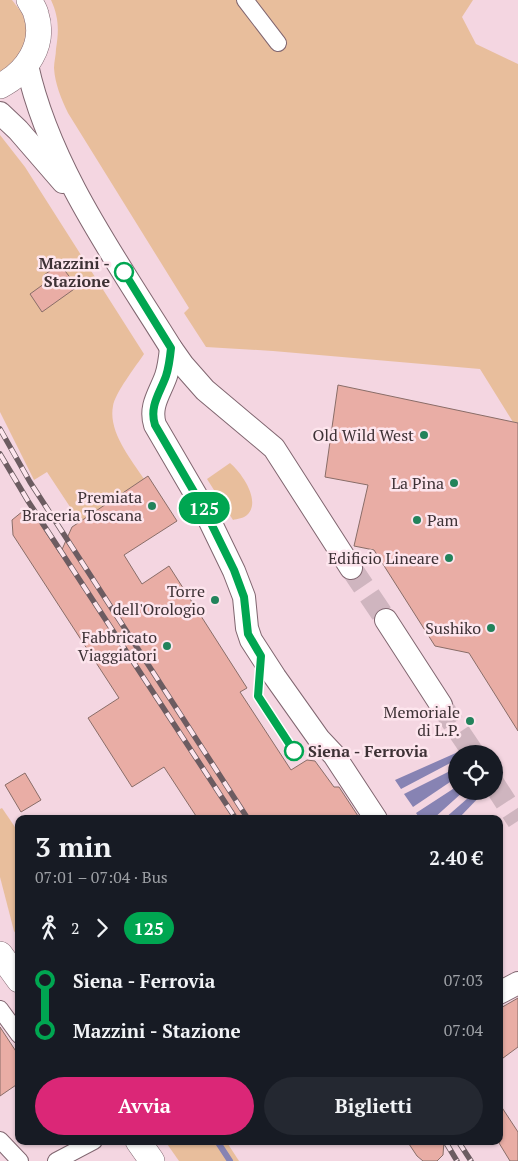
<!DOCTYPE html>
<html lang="it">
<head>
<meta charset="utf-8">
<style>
  body { margin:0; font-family:"PT Serif",serif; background:#242831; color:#f1f3f6; height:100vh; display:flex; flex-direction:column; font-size:19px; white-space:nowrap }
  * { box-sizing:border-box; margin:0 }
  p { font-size:16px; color:#9ea1a6 }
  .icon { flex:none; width:28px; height:28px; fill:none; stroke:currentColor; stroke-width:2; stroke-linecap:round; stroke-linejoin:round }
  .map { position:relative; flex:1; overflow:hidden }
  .panel { position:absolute; left:15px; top:815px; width:488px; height:330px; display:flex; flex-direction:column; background:#171b24; border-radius:10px; box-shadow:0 1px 4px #0004 }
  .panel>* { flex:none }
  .badge { padding:0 10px; border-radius:16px; font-size:18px; line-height:32px }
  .buttons { position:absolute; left:448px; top:745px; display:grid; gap:10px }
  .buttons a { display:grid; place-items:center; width:55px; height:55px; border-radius:50%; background:#171b24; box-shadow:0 1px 4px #0004; font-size:25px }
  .map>.badge { position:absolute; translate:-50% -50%; box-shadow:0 0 0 2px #fff }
  .legs { display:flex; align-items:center; gap:8px; height:55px; padding:0 20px; font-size:16px }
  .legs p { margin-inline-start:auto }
  .summary { display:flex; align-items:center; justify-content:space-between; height:85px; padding:0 20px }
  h1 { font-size:28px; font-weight:700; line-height:38px }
  .primary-button { display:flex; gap:10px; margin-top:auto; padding:10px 20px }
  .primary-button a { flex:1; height:58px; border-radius:30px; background:#db2777; color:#fff; font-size:20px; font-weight:700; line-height:58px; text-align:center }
  .primary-button a+a { background:#242831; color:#f1f3f6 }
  ul { padding:0 20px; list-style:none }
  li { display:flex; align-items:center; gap:18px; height:50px; font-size:19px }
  li i { display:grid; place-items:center; width:8px; height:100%; margin:0 6px; background:currentColor }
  li i::after { content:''; width:12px; height:12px; margin:-6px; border:4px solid; border-radius:50%; background:#171b24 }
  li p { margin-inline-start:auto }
  li:first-child i { background:linear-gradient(#0000 50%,currentColor 0) }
  li:last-child i { background:linear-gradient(currentColor 50%,#0000 0) }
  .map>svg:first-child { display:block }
</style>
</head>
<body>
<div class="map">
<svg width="518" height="1161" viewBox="0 0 518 1161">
  <rect width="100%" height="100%" fill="#f4d6e1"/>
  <!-- green -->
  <g fill="#e8be9c">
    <polygon points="0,0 12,0 22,13 27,27 26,43 20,57 0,74"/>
    <path d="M51,0H473L462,17L476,44L518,64V423L513,422L480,369L273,351L206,347L184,313L189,308L68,113C61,98 55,84 54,68C54,62 56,55 56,49C59,31 59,17 51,0Z"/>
    <path d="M0,135L25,167L144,354C136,366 115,393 113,406C108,432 131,459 144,479L80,522L47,472L34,480L0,412Z"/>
    <path d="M230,463C241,472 262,501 247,515C244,518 237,519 233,520L207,479Z"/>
    <polygon points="2,808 19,833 19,938 14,931 0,877 0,809"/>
    <polygon points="165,1141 226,1141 239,1161 179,1161"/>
  </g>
  <!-- water -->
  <g fill="#8783b3">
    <polygon points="458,752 459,754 456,754 456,760 401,789 395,780"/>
    <polygon points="456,768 456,778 413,807 404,794"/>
    <polygon points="456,787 456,791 464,791 433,819 420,819 416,813"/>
    <polygon points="476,791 485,791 458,819 444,819"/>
  </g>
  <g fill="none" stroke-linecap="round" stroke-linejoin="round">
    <!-- stream -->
    <polyline stroke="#8783b3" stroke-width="6" points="217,1141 230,1161"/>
  </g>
  <!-- building -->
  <g fill="#e9ada5" stroke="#896d68">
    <polygon points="60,264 77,287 42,312 30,294 48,281 44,275"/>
    <polygon points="338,385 518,423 518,731 469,653 435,646 374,550 354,546 368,485 325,477"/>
    <polygon points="148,476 177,521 124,555 142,584 169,566 247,688 240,692 291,770 307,760 315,761 334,787 339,787 360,819 198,819 164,767 132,787 88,718 119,698 13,535 12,520 23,511 34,515 60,554 72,527"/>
    <polygon points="25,773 41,800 21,812 5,785"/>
    <polygon points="518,998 518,1047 499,1061 499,1009"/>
    <polygon points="0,1027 19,1056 19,1083 0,1096"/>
    <polygon points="499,1103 518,1132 518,1161 510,1161 499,1143"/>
    <polygon points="407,1141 444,1141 443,1155 437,1161 423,1161 417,1156"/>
  </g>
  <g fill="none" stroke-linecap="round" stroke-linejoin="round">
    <!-- secondary-tunnel -->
    <g stroke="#cfb5bf" stroke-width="22" stroke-dasharray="22 11" stroke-linecap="butt">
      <polyline points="351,568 386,620"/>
      <polyline points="441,705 474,754"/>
      <polyline points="494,784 518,821"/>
    </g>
    <!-- street casing -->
    <g stroke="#806670" stroke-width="18">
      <g id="street">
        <polyline points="245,0 278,43"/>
        <polyline points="0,1009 19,1035"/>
        <polyline points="0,1140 20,1161"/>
        <polyline points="56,1161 94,1141"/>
      </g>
    </g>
    <!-- secondary casing -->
    <g stroke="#806670" stroke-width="24">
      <g id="secondary">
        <path d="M27,65C49,167 117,261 171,348L183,365L205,390L274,448L351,568"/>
        <polyline points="0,113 18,130 63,182"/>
        <path d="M171,348C170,358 169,367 166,376C160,393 149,406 155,425L204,509L234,571L244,597L247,628L251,640L275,677L319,739L334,755L376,819"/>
        <polyline points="386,620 441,705"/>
        <polyline points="499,993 518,983"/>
      </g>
    </g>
    <!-- primary casing -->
    <g stroke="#806670" stroke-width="26">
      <g id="primary">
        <path d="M0,86C26,73 46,45 36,14C35,9 31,4 29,0"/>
        <polyline points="0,954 19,980"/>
        <polyline points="138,1141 152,1161"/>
      </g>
    </g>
    <!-- street -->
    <use href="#street" stroke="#fff" stroke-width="16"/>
    <!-- secondary -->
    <use href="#secondary" stroke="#fff" stroke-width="22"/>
    <!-- primary -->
    <use href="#primary" stroke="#fff" stroke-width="25"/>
    <!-- rail casing -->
    <g stroke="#6c5c61" stroke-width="5.5">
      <g id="rail">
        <polyline points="0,429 30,482 248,819"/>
        <polyline points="0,454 28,501 236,819"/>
        <polyline points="445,1141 457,1161"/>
        <polyline points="458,1141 471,1161"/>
      </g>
    </g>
    <!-- rail -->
    <use href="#rail" stroke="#fde5ed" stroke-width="4" stroke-dasharray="11" stroke-linecap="butt"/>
  </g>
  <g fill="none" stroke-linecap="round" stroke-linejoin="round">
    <!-- line-1 casing -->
    <g stroke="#fff" stroke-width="11">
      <path id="line-1" d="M124,272L171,348C170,358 169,367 166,376C160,393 149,406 155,425L204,509L234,570L244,597L248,634L261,656L258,696L294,751"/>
    </g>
    <!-- line-1 -->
    <use href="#line-1" stroke="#00a651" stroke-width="8"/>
  </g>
  <!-- markers -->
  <g fill="#fff" stroke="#00a651" stroke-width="2.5">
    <circle cx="124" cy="272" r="9"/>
    <circle cx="294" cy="751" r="9"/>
  </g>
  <g fill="#22835b" stroke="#fde5ed" stroke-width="2">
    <circle cx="424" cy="435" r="5"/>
    <circle cx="454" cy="483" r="5"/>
    <circle cx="152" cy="506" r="5"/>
    <circle cx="417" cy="520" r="5"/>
    <circle cx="449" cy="558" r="5"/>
    <circle cx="215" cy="600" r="5"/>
    <circle cx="491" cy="628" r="5"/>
    <circle cx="167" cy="646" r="5"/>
    <circle cx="470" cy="721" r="5"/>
  </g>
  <g text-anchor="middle" stroke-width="5" stroke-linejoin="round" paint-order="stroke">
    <!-- stop labels -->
    <g font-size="16" font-weight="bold" fill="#3d3135" stroke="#fde5ed" text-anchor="end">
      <text x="110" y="269">Mazzini -<tspan x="110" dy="18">Stazione</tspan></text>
      <text x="308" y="757" text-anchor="start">Siena - Ferrovia</text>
    </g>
    <!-- poi labels -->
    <g font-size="16" fill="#3d3135" stroke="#fde5ed" text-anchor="end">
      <text x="414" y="441">Old Wild West</text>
      <text x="444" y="489">La Pina</text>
      <text x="142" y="503">Premiata<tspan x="142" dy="18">Braceria Toscana</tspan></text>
      <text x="427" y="526" text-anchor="start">Pam</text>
      <text x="439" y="564">Edificio Lineare</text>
      <text x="205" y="597">Torre<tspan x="205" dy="18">dell'Orologio</tspan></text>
      <text x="481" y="634">Sushiko</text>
      <text x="157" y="643">Fabbricato<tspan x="157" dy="18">Viaggiatori</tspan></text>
      <text x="460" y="718">Memoriale<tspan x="460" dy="18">di L.P.</tspan></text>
    </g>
  </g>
</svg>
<div class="buttons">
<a><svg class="icon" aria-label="locate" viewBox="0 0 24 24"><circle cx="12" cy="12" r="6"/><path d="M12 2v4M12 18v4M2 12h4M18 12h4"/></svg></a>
</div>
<b class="badge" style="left:204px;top:508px;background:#00a651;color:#fff">125</b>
<section class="panel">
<div class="summary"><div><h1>3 min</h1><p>07:01 – 07:04 · Bus</p></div><b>2.40 €</b></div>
<div class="legs"><svg class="icon" aria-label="walk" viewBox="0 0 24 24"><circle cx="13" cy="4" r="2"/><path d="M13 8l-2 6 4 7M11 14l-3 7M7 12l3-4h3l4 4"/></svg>2<svg class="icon" aria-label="forward" viewBox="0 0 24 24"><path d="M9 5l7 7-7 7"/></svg><b class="badge" style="background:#00a651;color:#fff">125</b></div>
<ul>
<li><i style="color:#00a651"></i><b>Siena - Ferrovia</b><p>07:03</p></li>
<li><i style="color:#00a651"></i><b>Mazzini - Stazione</b><p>07:04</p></li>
</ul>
<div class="primary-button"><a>Avvia</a><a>Biglietti</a></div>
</section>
</div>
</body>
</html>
